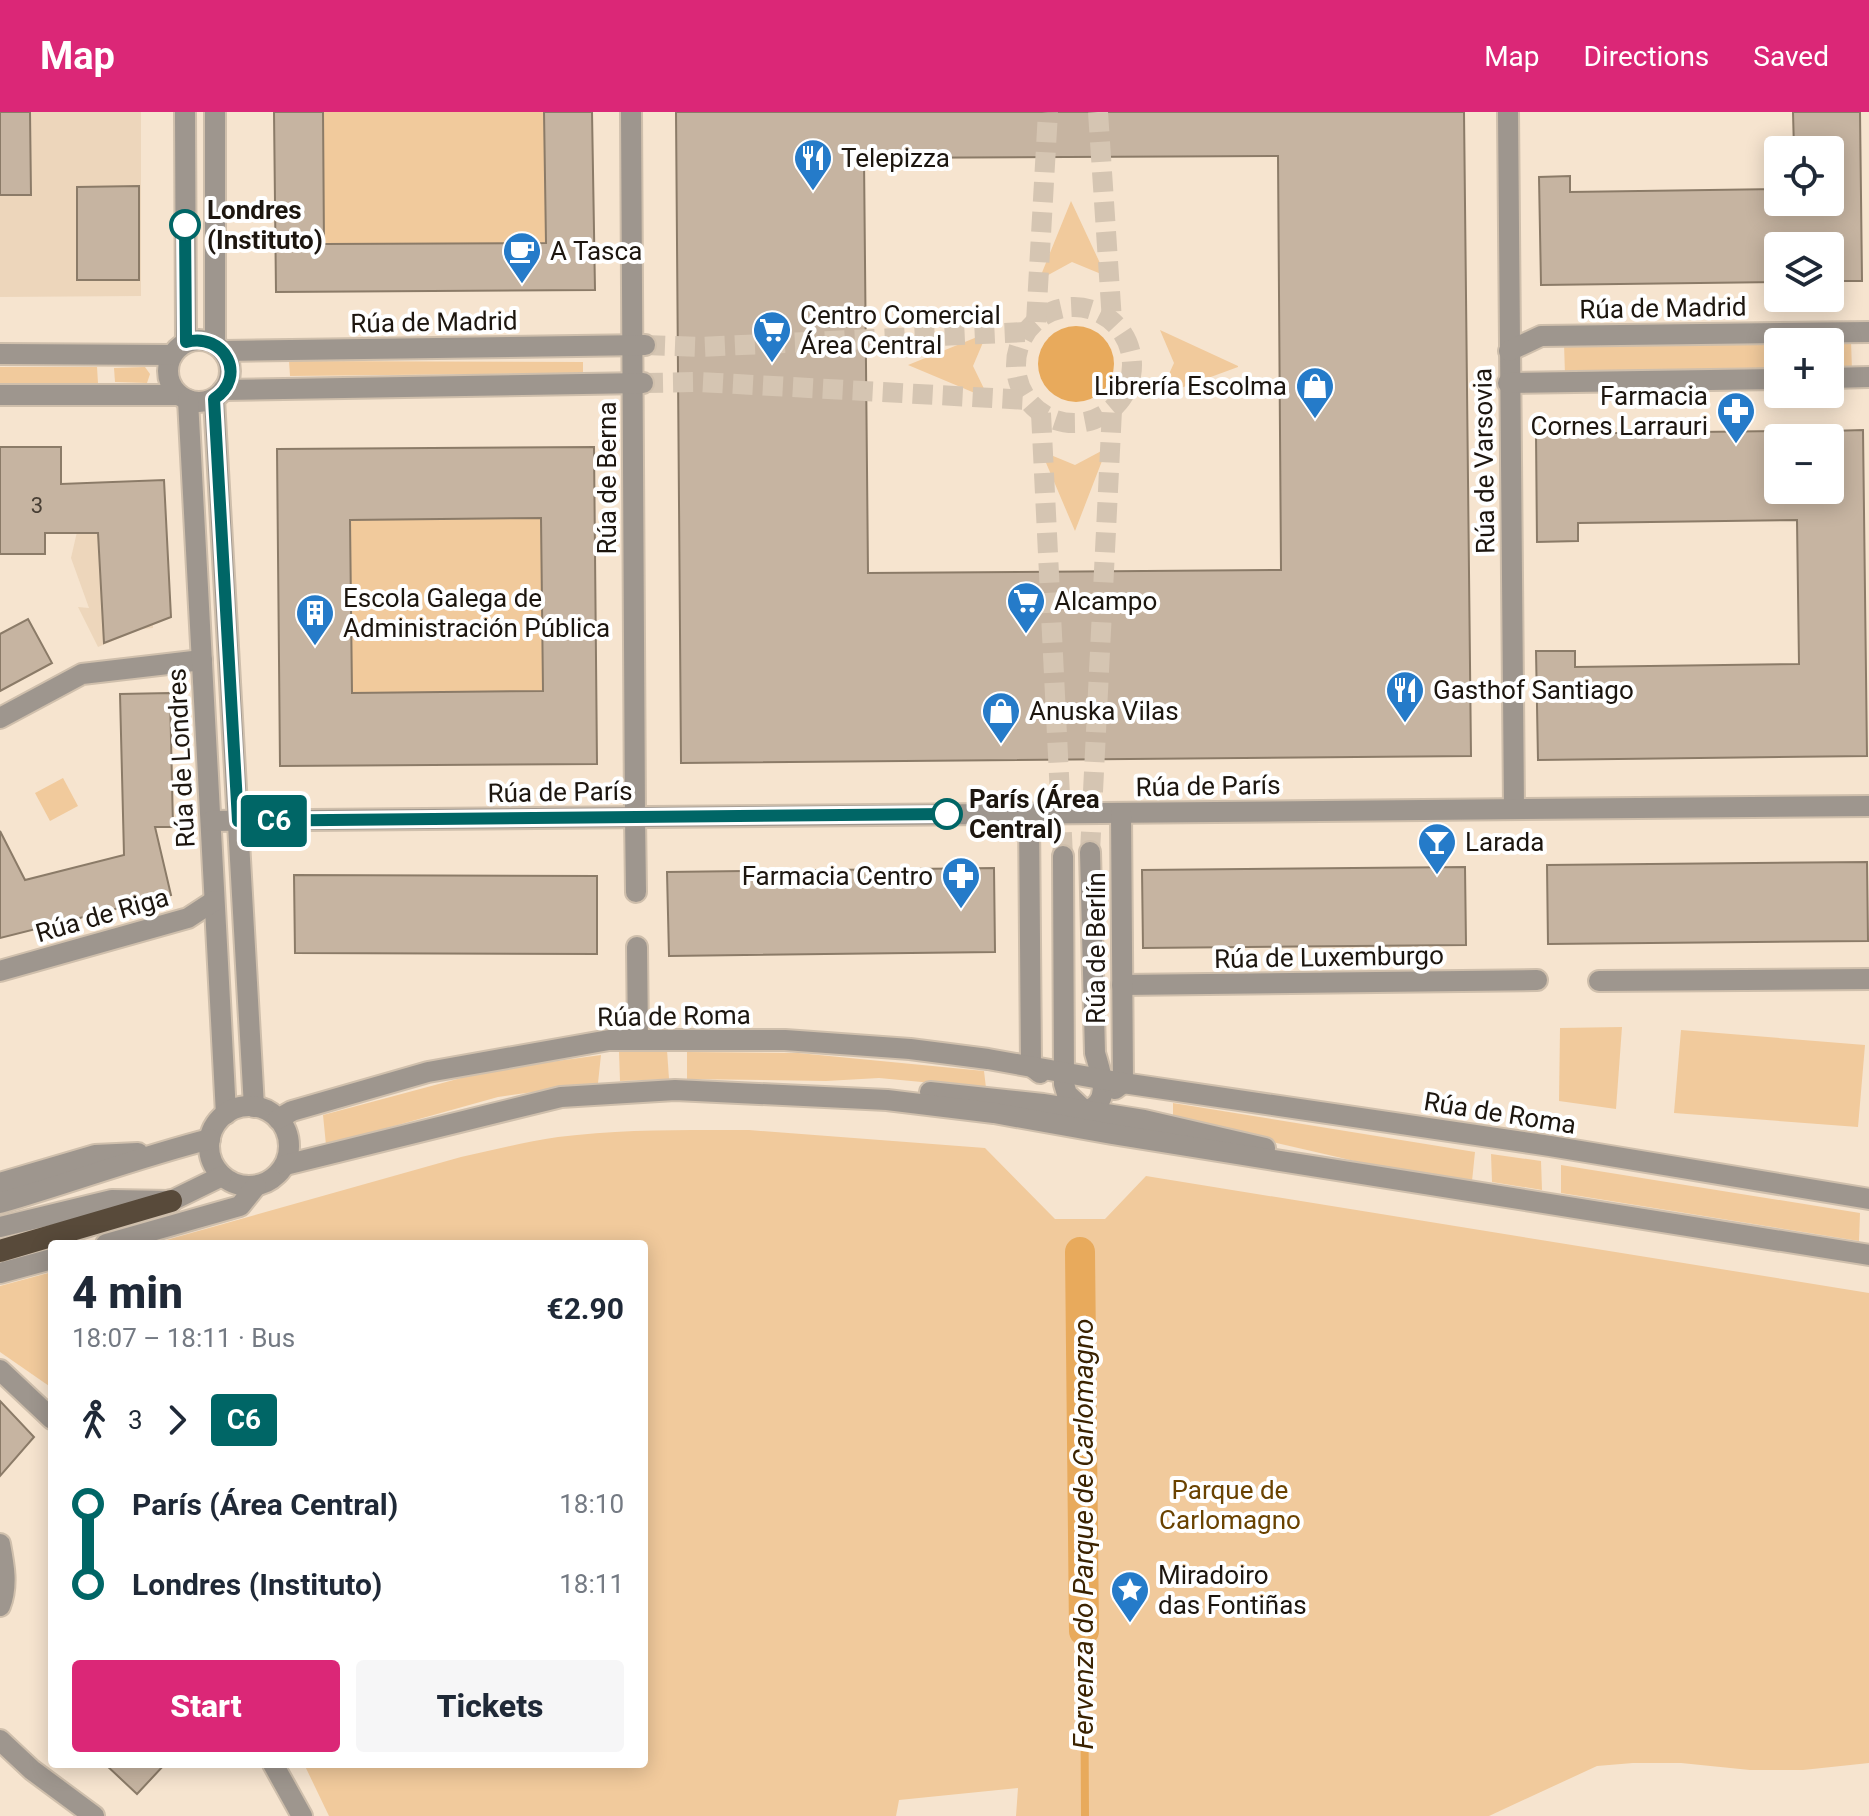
<!DOCTYPE html>
<html lang="en">
<head>
<meta charset="utf-8">
<style>
  body { margin:0; font-family:Roboto,sans-serif; background:#f6f6f7; color:#1f2937; height:100vh; display:flex; flex-direction:column; font-size:30px; white-space:nowrap }
  * { box-sizing:border-box; margin:0 }
  p { font-size:26px; color:#747a83 }
  .icon { flex:none; width:44px; height:44px; fill:none; stroke:currentColor; stroke-width:2; stroke-linecap:round; stroke-linejoin:round }
  .map { position:relative; flex:1; overflow:hidden }
  .panel { position:absolute; left:48px; top:1128px; width:600px; height:528px; display:flex; flex-direction:column; background:#fff; border-radius:8px; box-shadow:0 4px 20px #0003 }
  .panel>* { flex:none }
  .badge { padding:0 16px; border-radius:6px; font-size:28px; line-height:52px }
  .fabs { position:absolute; left:1764px; top:24px; display:grid; gap:16px }
  .fabs a { display:grid; place-items:center; width:80px; height:80px; border-radius:8px; background:#fff; box-shadow:0 4px 20px #0003; font-size:40px }
  .map>.badge { position:absolute; translate:-50% -50%; box-shadow:0 0 0 4px #fff }
  .legs { display:flex; align-items:center; gap:12px; height:88px; padding:0 24px; font-size:26px }
  .legs p { margin-inline-start:auto }
  .head { display:flex; align-items:center; justify-content:space-between; height:136px; padding:0 24px }
  h1 { font-size:44px; font-weight:800; line-height:60px }
  .action { display:flex; gap:16px; margin-top:auto; padding:16px 24px }
  .action a { flex:1; height:92px; border-radius:8px; background:#db2777; color:#fff; font-size:32px; font-weight:800; line-height:92px; text-align:center }
  .action a+a { background:#f6f6f7; color:#1f2937 }
  ul { padding:0 24px; list-style:none }
  li { display:flex; align-items:center; gap:28px; height:80px; font-size:30px }
  li i { display:grid; place-items:center; width:12px; height:100%; margin:0 10px; background:currentColor }
  li i::after { content:''; width:20px; height:20px; margin:-10px; border:6px solid; border-radius:50%; background:#fff }
  li p { margin-inline-start:auto }
  li:first-child i { background:linear-gradient(#0000 50%,currentColor 0) }
  li:last-child i { background:linear-gradient(currentColor 50%,#0000 0) }
  header { display:flex; align-items:center; gap:48px; box-sizing:border-box; height:112px; padding:0 40px; background:#db2777; color:#fff }
  header strong { font-size:38px }
  nav { display:flex; gap:44px; margin-inline-start:auto; font-size:28px }
  .map>svg:first-child { display:block }
</style>
</head>
<body>
<header>
<strong>Map</strong>
<nav><a>Map</a><a>Directions</a><a>Saved</a></nav>
</header>
<div class="map">
<svg width="1869" height="1704" viewBox="0 0 1869 1704">
  <rect width="100%" height="100%" fill="#f6e4cf"/>
  <!-- built -->
  <g fill="#edd6bb">
    <polygon points="0,0 141,0 141,184 0,185"/>
    <polygon points="164,368 171,505 153,512 153,516 141,517 98,535 78,495 89,496 71,446 85,385 96,371"/>
  </g>
  <!-- green -->
  <g fill="#f1ca9c">
    <polygon points="323,0 544,0 546,131 324,132"/>
    <polygon points="1071,89 1106,164 1072,150 1039,168"/>
    <polygon points="1160,218 1238,254 1238,255 1159,284 1174,251"/>
    <polygon points="987,221 973,254 989,287 908,253"/>
    <polygon points="1851,228 1852,260 1830,260 1830,230 1778,230 1778,261 1565,263 1564,231"/>
    <polygon points="289,249 583,250 583,261 290,264"/>
    <polygon points="0,255 97,255 98,271 0,271"/>
    <polygon points="145,255 150,262 147,271 115,270 114,256"/>
    <polygon points="1107,336 1075,419 1041,339 1075,353"/>
    <polygon points="541,406 543,579 352,581 350,408"/>
    <polygon points="63,666 78,694 50,709 35,681"/>
    <polygon points="1622,915 1616,997 1559,989 1560,916"/>
    <polygon points="1681,918 1865,933 1858,1015 1674,1001"/>
    <polygon points="667,938 669,967 620,969 619,940"/>
    <polygon points="687,940 798,941 984,959 986,976 879,966 826,969 687,967"/>
    <polygon points="601,943 598,971 498,985 326,1033 323,1003 491,958"/>
    <polygon points="1173,991 1475,1040 1472,1069 1372,1053 1173,1007"/>
    <path d="M749,1018L985,1036L1055,1107H1105L1146,1064L1869,1181V1651L1803,1658H1750L1681,1651H1633L1597,1654L1489,1704H1016L1018,1676L899,1688L896,1704H329L304,1652H644V1132H152L461,1045C493,1038 525,1030 558,1025C621,1017 686,1018 749,1018Z"/>
    <polygon points="1491,1042 1541,1049 1542,1078 1492,1070"/>
    <polygon points="1561,1053 1860,1101 1859,1129 1561,1081"/>
    <polygon points="52,1160 52,1276 0,1240 0,1174"/>
  </g>
  <!-- water -->
  <circle fill="#e8aa5c" cx="1076" cy="252" r="38"/>
  <g fill="none" stroke-linecap="round" stroke-linejoin="round">
    <!-- stream -->
    <polyline stroke="#e8aa5c" stroke-width="8" points="1084,1519 1085,1704"/>
    <!-- canal -->
    <polyline stroke="#e8aa5c" stroke-width="30" points="1080,1140 1084,1519"/>
  </g>
  <!-- building -->
  <g fill="#c6b4a1" stroke="#8b7b68" stroke-width="2" fill-rule="evenodd">
    <polygon points="0,0 30,0 31,83 0,83"/>
    <polygon points="274,0 323,0 324,132 546,131 544,0 592,0 595,178 276,180"/>
    <path d="M676,0H1464L1471,644L681,651ZM1278,44L1281,458L868,461L864,46Z"/>
    <polygon points="1793,0 1860,0 1862,169 1830,169 1830,134 1778,134 1778,170 1541,173 1539,65 1570,64 1570,80 1778,77 1778,90 1830,90 1830,38 1794,38"/>
    <polygon points="139,74 139,168 77,168 77,75"/>
    <polygon points="1863,318 1867,644 1538,648 1536,539 1575,539 1575,555 1799,552 1797,408 1578,411 1578,429 1537,430 1536,322 1778,319 1778,378 1830,378 1830,319"/>
    <polygon points="0,335 61,335 61,372 164,368 171,505 104,531 98,421 45,421 45,442 0,442"/>
    <path d="M594,335L597,652L280,654L277,337ZM541,406L543,579L352,581L350,408Z"/>
    <polygon points="28,507 52,551 0,579 0,522"/>
    <polygon points="170,581 173,715 155,715 171,783 0,826 0,719 25,768 124,743 120,582"/>
    <polygon points="1867,750 1868,829 1548,832 1547,753"/>
    <polygon points="1465,755 1466,833 1143,836 1142,758"/>
    <polygon points="994,756 995,840 669,844 667,760"/>
    <polygon points="294,763 597,764 597,842 295,841"/>
    <polygon points="0,1289 34,1325 0,1364"/>
    <polygon points="105,1652 165,1652 137,1682"/>
  </g>
  <g fill="none" stroke-linecap="round" stroke-linejoin="round">
    <!-- minor-tunnel -->
    <g stroke="#d5c5b2" stroke-width="20" stroke-dasharray="20 10" stroke-linecap="butt">
      <polyline points="1098,0 1112,209"/>
      <circle cx="1074" cy="253" r="58"/>
      <polyline points="1036,210 1048,0"/>
      <polyline points="645,233 699,235 1026,220"/>
      <polyline points="643,271 700,270 1028,288"/>
      <polyline points="1041,301 1063,744"/>
      <polyline points="1090,740 1112,298"/>
    </g>
    <!-- pedestrian casing -->
    <g stroke="#cfbfac" stroke-width="24">
      <g id="pedestrian">
        <polyline points="0,606 82,562 202,548"/>
        <polyline points="635,705 636,780"/>
        <polyline points="637,835 638,928"/>
        <polyline points="1599,869 1869,867"/>
        <polyline points="1122,873 1537,868"/>
      </g>
    </g>
    <!-- minor casing -->
    <g stroke="#cfbfac" stroke-width="24">
      <g id="minor">
        <polyline points="185,0 186,230"/>
        <polyline points="215,0 215,232"/>
        <polyline points="631,0 635,705"/>
        <polyline points="1508,0 1514,697"/>
        <circle cx="199" cy="259" r="31"/>
        <polyline points="223,239 645,233"/>
        <polyline points="1509,239 1541,224 1869,220"/>
        <polyline points="0,242 172,243"/>
        <polyline points="1830,266 1869,265"/>
        <polyline points="1508,271 1778,267"/>
        <polyline points="223,278 643,271"/>
        <polyline points="0,283 178,283"/>
        <polyline points="214,287 254,995"/>
        <polyline points="188,288 226,1002"/>
        <polyline points="1029,702 1031,954 1040,961"/>
        <polyline points="211,709 1869,694"/>
        <path d="M1063,744L1064,972L1067,982L1085,999C1113,991 1101,962 1095,941L1090,740"/>
        <polyline points="0,859 188,806 214,789"/>
        <polyline points="1115,977 1123,971 1121,701"/>
        <polyline points="930,980 1043,992 1144,1008 1265,1036"/>
        <circle cx="249" cy="1034" r="40"/>
        <polyline points="278,1007 292,999 428,960 609,928 785,928 910,937 988,947 1123,971 1550,1034 1869,1087"/>
        <polyline points="285,1053 561,985 675,978 887,988 994,1001 1112,1022 1869,1143"/>
        <polyline points="0,1071 95,1043 138,1041"/>
        <path d="M0,1091C70,1071 139,1045 210,1027"/>
        <polyline points="0,1115 112,1088 171,1089 222,1064"/>
        <polyline points="106,1132 240,1094 256,1074"/>
        <polyline points="0,1161 52,1147"/>
        <polyline points="0,1258 52,1307"/>
        <path d="M0,1432C4,1453 8,1474 0,1494"/>
        <polyline points="0,1628 32,1658 94,1704"/>
        <polyline points="273,1652 302,1704"/>
      </g>
    </g>
    <!-- trunk casing -->
    <g stroke="#cfbfac" stroke-width="26">
      <polyline id="trunk" points="0,1139 171,1089"/>
    </g>
    <!-- pedestrian -->
    <use href="#pedestrian" stroke="#9e968e" stroke-width="20"/>
    <!-- minor -->
    <use href="#minor" stroke="#9e968e" stroke-width="20"/>
    <!-- trunk -->
    <use href="#trunk" stroke="#584a3a" stroke-width="22"/>
  </g>
  <g fill="none" stroke-linecap="round" stroke-linejoin="round">
    <!-- line-1 casing -->
    <g stroke="#fff" stroke-width="18">
      <path id="line-1" d="M185,113L186,230C225,220 248,265 214,287L238,709L947,702"/>
    </g>
    <!-- line-1 -->
    <use href="#line-1" stroke="#066" stroke-width="12"/>
  </g>
  <!-- icons -->
  <defs>
    <g id="restaurant-pin" transform="scale(2)"><path d="M0 17L-7.5 6A9.5 9.5 0 1 1 7.5 6Z" fill="#257bc9" stroke="#fff"/><path d="M-5-6h1v4h1v-4h1v4h1v-4h1v5L-1.5 .5V6h-2V.5L-5-1ZM5-6V6H3V1.5H1.5Q1.5-4 5-6Z" fill="#fff"/></g>
    <g id="cafe-pin" transform="scale(2)"><path d="M0 17L-7.5 6A9.5 9.5 0 1 1 7.5 6Z" fill="#257bc9" stroke="#fff"/><path d="M-5.5-4.5H6V0H3Q3 3.5 0 3.5H-2.5Q-5.5 3.5-5.5 0ZM3-3.2v2h1.7v-2ZM-6 4.5H4V6H-6Z" fill="#fff"/></g>
    <g id="supermarket-pin" transform="scale(2)"><path d="M0 17L-7.5 6A9.5 9.5 0 1 1 7.5 6Z" fill="#257bc9" stroke="#fff"/><path d="M-6-5.5h2.5l.6 2H6L4.5 2H-2.5L-4.4-4H-6ZM-1.5 3.2a1.3 1.3 0 1 0 .1 0ZM3 3.2a1.3 1.3 0 1 0 .1 0Z" fill="#fff"/></g>
    <g id="shop-pin" transform="scale(2)"><path d="M0 17L-7.5 6A9.5 9.5 0 1 1 7.5 6Z" fill="#257bc9" stroke="#fff"/><path d="M-5-2.5h2.3a2.7 3.5 0 0 1 5.4 0H5L5.5 6h-11ZM-1.5-2.5h3a1.5 2.3 0 0 0-3 0Z" fill="#fff"/></g>
    <g id="pharmacy-pin" transform="scale(2)"><path d="M0 17L-7.5 6A9.5 9.5 0 1 1 7.5 6Z" fill="#257bc9" stroke="#fff"/><path d="M-2-6h4v4h4v4h-4v4h-4v-4h-4v-4h4Z" fill="#fff"/></g>
    <g id="building-pin" transform="scale(2)"><path d="M0 17L-7.5 6A9.5 9.5 0 1 1 7.5 6Z" fill="#257bc9" stroke="#fff"/><path d="M-4-6H4V6H1V3H-1V6H-4ZM-2.5-4.3h1.7v1.8h-1.7ZM.8-4.3h1.7v1.8H.8ZM-2.5-1h1.7V.8h-1.7ZM.8-1h1.7V.8H.8Z" fill="#fff"/></g>
    <g id="bar-pin" transform="scale(2)"><path d="M0 17L-7.5 6A9.5 9.5 0 1 1 7.5 6Z" fill="#257bc9" stroke="#fff"/><path d="M-6-5H6L.8 .8V4.5H3.5V6h-7V4.5H-.8V.8Z" fill="#fff"/></g>
    <g id="sight-pin" transform="scale(2)"><path d="M0 17L-7.5 6A9.5 9.5 0 1 1 7.5 6Z" fill="#257bc9" stroke="#fff"/><path d="M0-6L1.8-2.2L6-1.7L2.9 1.2L3.7 5.4L0 3.3L-3.7 5.4L-2.9 1.2L-6-1.7L-1.8-2.2Z" fill="#fff"/></g>
  </defs>
  <g fill-rule="evenodd">
    <use href="#restaurant-pin" x="813" y="46"/>
    <use href="#cafe-pin" x="522" y="139"/>
    <use href="#supermarket-pin" x="772" y="218"/>
    <use href="#shop-pin" x="1315" y="274"/>
    <use href="#pharmacy-pin" x="1736" y="299"/>
    <use href="#supermarket-pin" x="1026" y="489"/>
    <use href="#building-pin" x="315" y="501"/>
    <use href="#restaurant-pin" x="1405" y="578"/>
    <use href="#shop-pin" x="1001" y="599"/>
    <use href="#bar-pin" x="1437" y="730"/>
    <use href="#pharmacy-pin" x="961" y="764"/>
    <use href="#sight-pin" x="1130" y="1478"/>
  </g>
  <!-- markers -->
  <g fill="#fff" stroke="#066" stroke-width="4">
    <circle cx="185" cy="113" r="14"/>
    <circle cx="947" cy="702" r="14"/>
  </g>
  <g text-anchor="middle" stroke-width="8" stroke-linejoin="round" paint-order="stroke">
    <!-- number labels -->
    <g font-size="22" fill="#473e34">
      <text x="37" y="401">3</text>
    </g>
    <!-- poi labels -->
    <g font-size="26" fill="#1d160f" stroke="#fff" text-anchor="start">
      <text x="841" y="55">Telepizza</text>
      <text x="550" y="148">A Tasca</text>
      <text x="800" y="212">Centro Comercial<tspan x="800" dy="30">Área Central</tspan></text>
      <text x="1287" y="283" text-anchor="end">Librería Escolma</text>
      <text x="1708" y="293" text-anchor="end">Farmacia<tspan x="1708" dy="30">Cornes Larrauri</tspan></text>
      <text x="343" y="495">Escola Galega de<tspan x="343" dy="30">Administración Pública</tspan></text>
      <text x="1054" y="498">Alcampo</text>
      <text x="1433" y="587">Gasthof Santiago</text>
      <text x="1029" y="608">Anuska Vilas</text>
      <text x="1465" y="739">Larada</text>
      <text x="933" y="773" text-anchor="end">Farmacia Centro</text>
      <text x="1158" y="1472">Miradoiro<tspan x="1158" dy="30">das Fontiñas</tspan></text>
    </g>
    <!-- stop labels -->
    <g font-size="26" font-weight="bold" fill="#1d160f" stroke="#fff" text-anchor="start">
      <text x="207" y="107">Londres<tspan x="207" dy="30">(Instituto)</tspan></text>
      <text x="969" y="696">París (Área<tspan x="969" dy="30">Central)</tspan></text>
    </g>
    <!-- street labels -->
    <g font-size="26" fill="#1d160f" stroke="#fff">
      <text transform="translate(1663 196) rotate(-1)" y="9">Rúa de Madrid</text>
      <text transform="translate(434 210) rotate(-1)" y="9">Rúa de Madrid</text>
      <text transform="translate(1484 349) rotate(-91)" y="9">Rúa de Varsovia</text>
      <text transform="translate(607 366) rotate(-90)" y="9">Rúa de Berna</text>
      <text transform="translate(181 646) rotate(-93)" y="9">Rúa de Londres</text>
      <text transform="translate(1208 674) rotate(-1)" y="9">Rúa de París</text>
      <text transform="translate(560 680) rotate(-1)" y="9">Rúa de París</text>
      <text transform="translate(102 803) rotate(-16)" y="9">Rúa de Riga</text>
      <text transform="translate(1096 836) rotate(-90)" y="9">Rúa de Berlín</text>
      <text transform="translate(1329 845) rotate(-1)" y="9">Rúa de Luxemburgo</text>
      <text transform="translate(674 904) rotate(-1)" y="9">Rúa de Roma</text>
      <text transform="translate(1500 1001) rotate(9)" y="9">Rúa de Roma</text>
    </g>
    <!-- park labels -->
    <g font-size="26" fill="#6a4200" stroke="#fff">
      <text x="1230" y="1387">Parque de<tspan x="1230" dy="30">Carlomagno</tspan></text>
    </g>
    <!-- water labels -->
    <g font-size="28" font-style="italic" fill="#3b2301" stroke="#fff">
      <text transform="translate(1083 1422) rotate(-90)" y="10">Fervenza do Parque de Carlomagno</text>
    </g>
  </g>
</svg>
<div class="fabs">
<a><svg class="icon" aria-label="locate" viewBox="0 0 24 24"><circle cx="12" cy="12" r="6"/><path d="M12 2v4M12 18v4M2 12h4M18 12h4"/></svg></a>
<a><svg class="icon" aria-label="layers" viewBox="0 0 24 24"><path d="M12 4l9 5-9 5-9-5zM3 14l9 5 9-5"/></svg></a>
<a>+</a>
<a>−</a>
</div>
<b class="badge" style="left:274px;top:709px;background:#066;color:#fff">C6</b>
<section class="panel">
<div class="head"><div><h1>4 min</h1><p>18:07 – 18:11 · Bus</p></div><b>€2.90</b></div>
<div class="legs"><svg class="icon" aria-label="walk" viewBox="0 0 24 24"><circle cx="13" cy="4" r="2"/><path d="M13 8l-2 6 4 7M11 14l-3 7M7 12l3-4h3l4 4"/></svg>3<svg class="icon" aria-label="forward" viewBox="0 0 24 24"><path d="M9 5l7 7-7 7"/></svg><b class="badge" style="background:#066;color:#fff">C6</b></div>
<ul>
<li><i style="color:#066"></i><b>París (Área Central)</b><p>18:10</p></li>
<li><i style="color:#066"></i><b>Londres (Instituto)</b><p>18:11</p></li>
</ul>
<div class="action"><a>Start</a><a>Tickets</a></div>
</section>
</div>
</body>
</html>
